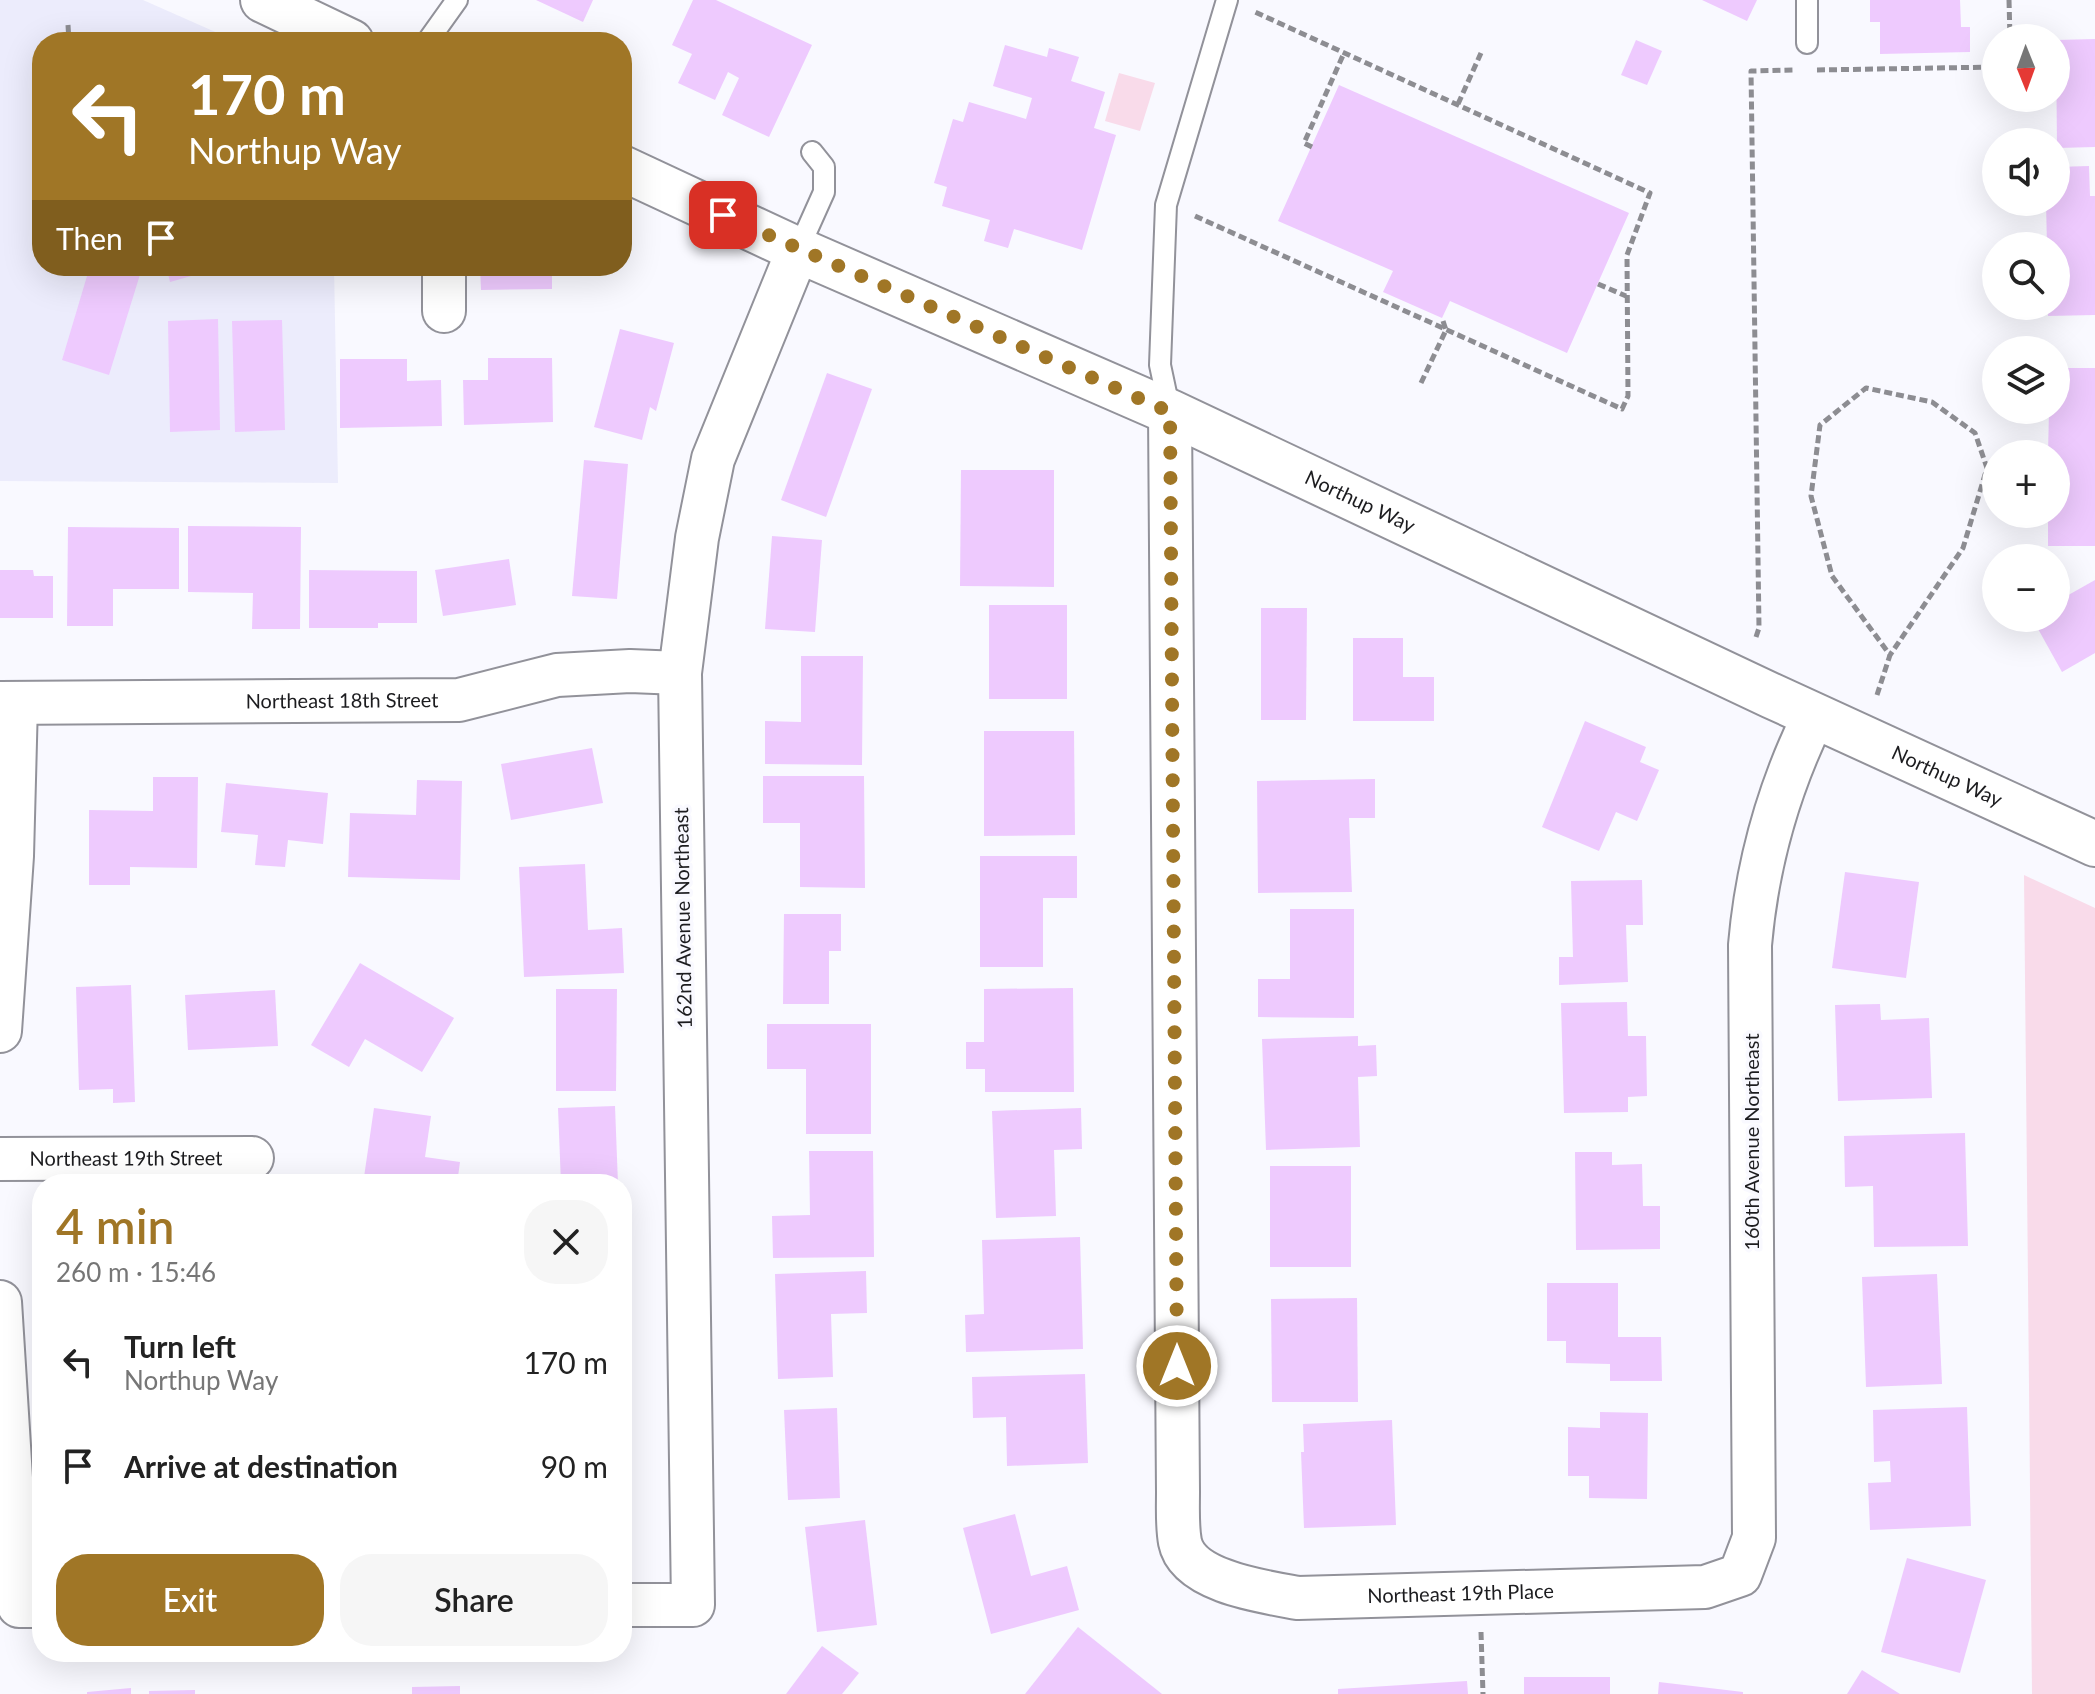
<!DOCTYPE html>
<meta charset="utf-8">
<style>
:root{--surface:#fff;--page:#f6f6f6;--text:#222;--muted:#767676;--accent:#a07626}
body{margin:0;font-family:Lato,sans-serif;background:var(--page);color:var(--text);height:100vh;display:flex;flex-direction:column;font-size:30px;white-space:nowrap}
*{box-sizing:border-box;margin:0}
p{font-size:26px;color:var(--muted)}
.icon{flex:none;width:44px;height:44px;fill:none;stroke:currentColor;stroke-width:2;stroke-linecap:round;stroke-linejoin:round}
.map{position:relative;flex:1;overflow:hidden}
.sheet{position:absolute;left:32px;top:1174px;width:600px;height:488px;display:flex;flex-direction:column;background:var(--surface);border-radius:32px;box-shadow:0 8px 32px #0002}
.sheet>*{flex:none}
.hud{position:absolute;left:32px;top:32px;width:600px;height:244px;border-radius:32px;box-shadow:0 8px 32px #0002;background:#a07626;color:#fff;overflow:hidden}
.needle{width:52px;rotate:179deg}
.tools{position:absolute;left:1982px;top:24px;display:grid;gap:16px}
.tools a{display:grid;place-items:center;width:88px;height:88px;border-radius:50%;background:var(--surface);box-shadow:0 8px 32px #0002;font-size:40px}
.pin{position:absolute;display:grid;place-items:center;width:68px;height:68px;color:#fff;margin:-34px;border-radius:16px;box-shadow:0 4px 12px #0006}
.me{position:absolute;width:88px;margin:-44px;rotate:0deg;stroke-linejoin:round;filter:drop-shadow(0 0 6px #0008)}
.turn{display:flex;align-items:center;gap:28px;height:168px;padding:0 24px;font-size:36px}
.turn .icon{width:104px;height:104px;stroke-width:2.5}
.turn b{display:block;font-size:56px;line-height:68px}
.then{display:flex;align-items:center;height:76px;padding:0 24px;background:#0003;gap:16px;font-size:30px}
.round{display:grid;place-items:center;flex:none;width:84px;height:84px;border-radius:32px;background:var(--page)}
.headline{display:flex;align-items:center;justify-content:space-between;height:136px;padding:0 24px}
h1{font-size:48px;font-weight:600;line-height:60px;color:var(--accent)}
.button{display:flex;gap:16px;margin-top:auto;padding:16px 24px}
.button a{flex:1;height:92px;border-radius:32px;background:var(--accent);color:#fff;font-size:32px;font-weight:600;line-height:92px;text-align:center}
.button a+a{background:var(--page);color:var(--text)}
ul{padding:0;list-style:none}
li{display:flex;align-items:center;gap:24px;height:104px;padding:0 24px}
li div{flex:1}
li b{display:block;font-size:30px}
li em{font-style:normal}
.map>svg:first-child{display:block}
</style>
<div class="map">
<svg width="2095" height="1694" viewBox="0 0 2095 1694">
<rect width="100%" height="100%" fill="#f9f9ff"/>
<!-- built -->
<path fill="#ececfc" d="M0,0H143L238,42H42V266H334L338,483L0,481Z"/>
<!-- green -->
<g fill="#f9dbea">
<path d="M1119,73L1155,83L1140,131L1105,121Z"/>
<path d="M2024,875L2095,908V1694H2032Z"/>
</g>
<!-- building -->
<g fill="#eecafe">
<path d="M536,0H593L583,22Z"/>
<path d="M693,0H716L812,45L769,137L722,115L739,78L728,72L715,100L678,83L692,54L672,45Z"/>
<path d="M1702,0H1757L1747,21Z"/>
<path d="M1870,0H1960L1961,27H1970V52L1880,54V22H1870Z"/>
<path d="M122,36V42H72V38Z"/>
<path d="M2095,39V147L2057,148L2056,40Z"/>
<path d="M1636,40L1662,51L1647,85L1621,75Z"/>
<path d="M1005,45L1047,57L1049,48L1079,57L1071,81L1105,92L1094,128L1116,135L1082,250L1014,229L1008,248L984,241L990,220L942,206L947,187L934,183L953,119L963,122L969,102L1026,119L1032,98L993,86Z"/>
<path d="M1339,85L1629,213L1567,353L1450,301L1442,318L1383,292L1393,271L1278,221Z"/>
<path d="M2089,166L2090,196H2095V315L2048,316V306H2056V246H2047L2046,202H2056V167Z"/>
<path d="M90,266L142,268L109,375L62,360Z"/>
<path d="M166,266H222L223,267L170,282Z"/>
<path d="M480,266H552V289L481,290Z"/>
<path d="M218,319L220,430L170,432L168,321Z"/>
<path d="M282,320L285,430L235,432L232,321Z"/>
<path d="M620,329L674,343L656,411L650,407L642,440L594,427Z"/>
<path d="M488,358H552L553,422L464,425L463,380H488Z"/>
<path d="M340,359H407V381L441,380L442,426L340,428Z"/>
<path d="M2056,368H2095V546H2048V514H2056V454H2048L2049,410H2056Z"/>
<path d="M827,373L872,389L826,517L781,500Z"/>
<path d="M584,460L628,464L617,599L572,596Z"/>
<path d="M961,470H1054V587L960,586Z"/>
<path d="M188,526L301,527L300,629H252L253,593L188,592Z"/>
<path d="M68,527L179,528V589H113V626H67Z"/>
<path d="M772,536L822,540L815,632L765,629Z"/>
<path d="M509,559L516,605L443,616L435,570Z"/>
<path d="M0,570H33L34,576H53V618H0Z"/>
<path d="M309,570L417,571V623H378V628H309Z"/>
<path d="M2095,580V653L2062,672L2032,618H2056V602Z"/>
<rect x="989" y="605" width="78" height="94"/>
<path d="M1261,608H1307L1306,720H1261Z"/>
<path d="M1353,638H1403V677H1434V721H1353Z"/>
<path d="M801,656H863L862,765L765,764V721L801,722Z"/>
<path d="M1585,721L1646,747L1640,762L1659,770L1637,821L1616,812L1599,851L1542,827Z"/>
<path d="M984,731H1074L1075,835L984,836Z"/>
<path d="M592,748L603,803L511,820L501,764Z"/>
<path d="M763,776H864L865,888L800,887V823H763Z"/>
<path d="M153,777H198L197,868L130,867V885H89V810L153,811Z"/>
<path d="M1375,779V818H1349L1352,892L1258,893L1257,781Z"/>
<path d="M417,780L462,781L460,880L348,877L350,813L416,815Z"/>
<path d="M226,783L328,793L323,844L288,840L285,867L255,865L258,835L221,832Z"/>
<path d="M980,856H1077V898H1043V967H980Z"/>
<path d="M585,864L588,930L622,928L624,973L524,977L519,867Z"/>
<path d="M1845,872L1919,882L1906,978L1832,968Z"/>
<path d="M1642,880L1643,925H1626L1628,982L1559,985V957H1573L1571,881Z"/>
<path d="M1290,909H1354V1018L1258,1017V979H1290Z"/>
<path d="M784,914H841V951H829V1004H783Z"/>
<path d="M360,963L454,1018L422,1072L365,1039L349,1067L311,1045Z"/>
<path d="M131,985L135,1102L113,1103V1089L79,1090L76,987Z"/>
<path d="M1073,988L1074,1092H985V1069H966V1042H984V989Z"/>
<path d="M556,989H617L616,1091H556Z"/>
<path d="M275,990L278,1046L188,1050L185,995Z"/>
<path d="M1627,1002L1628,1036H1646L1647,1096L1628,1097V1112L1564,1113L1561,1003Z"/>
<path d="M1880,1004L1881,1020L1929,1018L1932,1098L1838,1101L1835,1005Z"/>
<path d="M767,1024H871V1134H806V1069H767Z"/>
<path d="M1358,1036V1046L1376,1045L1377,1076L1358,1077L1360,1147L1266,1150L1262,1039Z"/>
<path d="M615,1106L618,1184H561L558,1108Z"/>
<path d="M374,1108L431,1116L425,1157L460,1162L457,1184H363Z"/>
<path d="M1081,1108L1082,1149L1054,1150L1056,1216L996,1218L992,1111Z"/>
<path d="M1965,1133L1968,1246L1874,1247L1873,1186L1845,1187L1844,1136Z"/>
<path d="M809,1151H873L874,1257L773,1258L772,1216L810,1215Z"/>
<path d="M1575,1152H1612V1165L1642,1164L1643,1206H1660V1249L1576,1250Z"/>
<rect x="1270" y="1166" width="81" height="101"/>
<path d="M1080,1237L1083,1349L966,1352L965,1315L984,1314L982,1240Z"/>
<path d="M866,1271L867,1313L831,1314L833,1377L778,1379L775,1274Z"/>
<path d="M1937,1274L1942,1384L1866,1387L1862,1277Z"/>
<path d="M622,1283H626L627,1333H622Z"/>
<path d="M1547,1283H1618V1337H1661L1662,1381H1610V1364L1566,1363V1341H1547Z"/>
<path d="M1357,1298L1358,1402H1272L1271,1299Z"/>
<path d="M622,1348H625L627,1477H622Z"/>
<path d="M1085,1374L1088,1463L1007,1466L1006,1417L973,1418L972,1377Z"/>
<path d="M1967,1407L1971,1526L1870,1530L1868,1483L1891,1482L1890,1461L1874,1462L1873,1410Z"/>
<path d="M837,1408L840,1498L788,1500L784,1410Z"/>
<path d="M1600,1412L1648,1413L1647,1499L1589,1498V1476H1568V1427L1600,1428Z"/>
<path d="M1392,1420L1396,1525L1304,1528L1301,1452H1304L1303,1424Z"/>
<path d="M1015,1514L1031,1576L1067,1566L1079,1610L991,1634L963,1528Z"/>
<path d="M865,1520L877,1625L817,1632L805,1527Z"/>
<path d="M1907,1558L1986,1580L1960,1673L1881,1652Z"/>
<path d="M1078,1627L1162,1694H1025Z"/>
<path d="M822,1646L859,1673L842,1694H786Z"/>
<path d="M1862,1670L1900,1694H1847Z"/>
<rect x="1524" y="1677" width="86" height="17"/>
<path d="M1467,1681L1468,1694H1338V1689Z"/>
<path d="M1659,1682L1743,1692V1694H1658Z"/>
<path d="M460,1686V1694H412V1687Z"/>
<path d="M131,1688V1694H87V1692Z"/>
<path d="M195,1690V1694H149V1691Z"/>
</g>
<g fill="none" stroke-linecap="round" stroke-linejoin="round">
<defs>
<g id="service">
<path d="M1807,0V43"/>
<path d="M427,42L457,0"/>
<path d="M798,250L824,192V167L812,152"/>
<path d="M1170,412L1160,365L1166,205L1227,0"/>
</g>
<g id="minor">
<path d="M444,266V311"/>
<path id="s1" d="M1170,412L1178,1492C1178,1508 1177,1526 1180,1542C1188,1582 1265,1592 1298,1598L1705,1587L1740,1575L1754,1538L1750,945C1757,865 1779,787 1814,716"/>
<path id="s2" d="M0,703L459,700L557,675L630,671L680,673"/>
<path d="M0,1031L12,856L16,703"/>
<path id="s3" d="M0,1159L252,1158"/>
<path d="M0,1302L19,1606H42"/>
<path d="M622,1605H693L680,673L697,538L713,459L798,250"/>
</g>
<g id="tertiary">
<path d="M263,0L351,42"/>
<path id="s4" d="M622,168L798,250L1170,412L1772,696L2095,844"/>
</g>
</defs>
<!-- service casing -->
<use href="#service" stroke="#92929a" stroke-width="24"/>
<!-- minor casing -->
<use href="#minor" stroke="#92929a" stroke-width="46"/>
<!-- tertiary casing -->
<use href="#tertiary" stroke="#92929a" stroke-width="48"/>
<!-- path -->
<g stroke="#8d8d92" stroke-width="5" stroke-dasharray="8 4" stroke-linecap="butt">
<path d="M2009,0L2010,38"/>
<path d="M68,25L69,42"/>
<path d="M1817,70L1996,67"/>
<path d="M1458,104L1481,53"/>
<path d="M1312,147L1304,143L1344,53"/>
<path d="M1195,216L1622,409L1628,396L1627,255L1650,193L1253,11"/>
<path d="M1598,284L1626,296"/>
<path d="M1421,383L1446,330L1442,318"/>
<path d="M1756,637L1759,628L1751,71L1795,70"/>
<path d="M1877,695L1890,655L1832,576L1811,496L1820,425L1866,388L1932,402L1975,433L1987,468L1963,548L1890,655"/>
<path d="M1481,1632L1483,1694"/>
</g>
<!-- service -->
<use href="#service" stroke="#fff" stroke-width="20"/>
<!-- minor -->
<use href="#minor" stroke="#fff" stroke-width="42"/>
<!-- tertiary -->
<use href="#tertiary" stroke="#fff" stroke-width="44"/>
</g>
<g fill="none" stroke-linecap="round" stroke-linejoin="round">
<!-- route -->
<path stroke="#a07626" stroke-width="14" stroke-dasharray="0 25.2" d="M723,215L1170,412L1177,1366"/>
</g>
<g text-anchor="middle" stroke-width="7" stroke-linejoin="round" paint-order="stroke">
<!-- street labels -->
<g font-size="20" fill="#1c1c1f" stroke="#f9f9ff">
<text dy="7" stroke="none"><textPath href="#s4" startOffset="810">Northup Way</textPath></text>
<text dy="7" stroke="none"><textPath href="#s2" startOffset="342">Northeast 18th Street</textPath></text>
<text dy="7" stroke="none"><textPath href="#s4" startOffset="1458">Northup Way</textPath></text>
<text transform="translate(683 918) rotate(-91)" y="7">162nd Avenue Northeast</text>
<text transform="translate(1752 1142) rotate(-90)" y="7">160th Avenue Northeast</text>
<text dy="7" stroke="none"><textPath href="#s3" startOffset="126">Northeast 19th Street</textPath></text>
<text dy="7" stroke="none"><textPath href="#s1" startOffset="1430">Northeast 19th Place</textPath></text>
</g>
</g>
</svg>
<div class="tools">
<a><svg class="needle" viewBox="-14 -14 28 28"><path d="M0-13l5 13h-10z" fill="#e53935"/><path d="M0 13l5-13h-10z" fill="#767676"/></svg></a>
<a><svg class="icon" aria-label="sound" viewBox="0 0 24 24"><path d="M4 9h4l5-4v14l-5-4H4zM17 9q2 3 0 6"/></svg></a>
<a><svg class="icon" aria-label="search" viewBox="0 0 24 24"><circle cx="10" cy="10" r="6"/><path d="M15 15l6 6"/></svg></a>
<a><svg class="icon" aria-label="layers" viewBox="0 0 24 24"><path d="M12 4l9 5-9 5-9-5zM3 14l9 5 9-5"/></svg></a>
<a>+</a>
<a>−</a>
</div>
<div class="pin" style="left:723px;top:215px;background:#d93025"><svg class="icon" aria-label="arrive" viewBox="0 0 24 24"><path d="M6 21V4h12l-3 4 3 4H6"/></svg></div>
<svg class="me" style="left:1177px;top:1366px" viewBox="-20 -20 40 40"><circle r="17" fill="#a07626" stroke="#fff" stroke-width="3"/><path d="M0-11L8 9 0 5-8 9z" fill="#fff"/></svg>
<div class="hud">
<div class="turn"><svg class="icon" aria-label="left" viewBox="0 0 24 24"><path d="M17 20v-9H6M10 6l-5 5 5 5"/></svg><div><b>170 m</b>Northup Way</div></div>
<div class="then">Then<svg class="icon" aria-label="arrive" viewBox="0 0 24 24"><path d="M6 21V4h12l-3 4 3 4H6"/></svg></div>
</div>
<section class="sheet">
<div class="headline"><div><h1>4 min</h1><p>260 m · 15:46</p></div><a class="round"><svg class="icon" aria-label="close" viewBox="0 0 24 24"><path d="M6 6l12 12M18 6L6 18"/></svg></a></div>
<ul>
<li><svg class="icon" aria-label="left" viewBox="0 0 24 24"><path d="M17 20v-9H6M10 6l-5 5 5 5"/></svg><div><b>Turn left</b><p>Northup Way</p></div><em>170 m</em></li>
<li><svg class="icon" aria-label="arrive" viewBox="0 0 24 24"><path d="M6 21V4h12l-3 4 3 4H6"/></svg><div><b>Arrive at destination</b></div><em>90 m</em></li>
</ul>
<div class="button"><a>Exit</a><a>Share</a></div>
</section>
</div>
